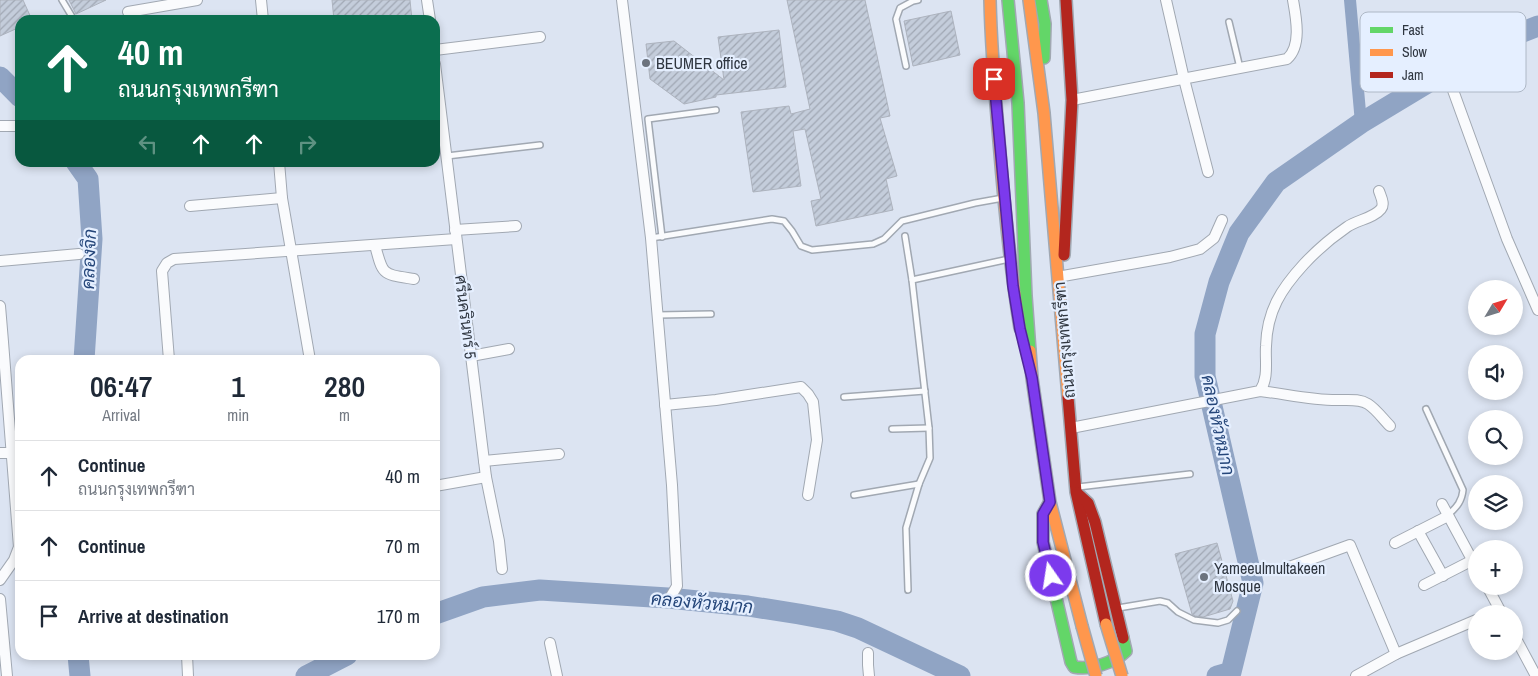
<!DOCTYPE html>
<meta charset="utf-8">
<style>
:root{--surface:#fff;--page:#f2f2f3;--text:#1f2937;--muted:#747a83;--line:#e0e1e3}
body{margin:0;font-family:"Archivo Narrow",Sarabun,sans-serif;background:var(--page);color:var(--text);height:100vh;display:flex;flex-direction:column;font-size:19px;white-space:nowrap}
*{box-sizing:border-box;margin:0}
p{font-size:16px;color:var(--muted)}
.icon{flex:none;width:28px;height:28px;fill:none;stroke:currentColor;stroke-width:2;stroke-linecap:round;stroke-linejoin:round}
.map{position:relative;flex:1;overflow:hidden}
.panel{position:absolute;left:15px;top:355px;width:425px;height:305px;display:flex;flex-direction:column;background:var(--surface);border-radius:15px;box-shadow:0 2px 8px #0003}
.panel>*{flex:none}
.guide{position:absolute;left:15px;top:15px;width:425px;height:152px;border-radius:15px;box-shadow:0 2px 8px #0003;background:#0b6e4f;color:#fff;overflow:hidden}
.needle{width:32px;rotate:52deg}
.buttons{position:absolute;left:1468px;top:280px;display:grid;gap:10px}
.buttons a{display:grid;place-items:center;width:55px;height:55px;border-radius:50%;background:var(--surface);box-shadow:0 2px 8px #0003;font-size:25px}
.pin{position:absolute;display:grid;place-items:center;width:42px;height:42px;color:#fff;margin:-21px;border-radius:10px;box-shadow:0 2px 8px #0006}
.me{position:absolute;width:55px;margin:-28px;rotate:347deg;stroke-linejoin:round;filter:drop-shadow(0 0 4px #0008)}
.turn{display:flex;align-items:center;gap:18px;height:105px;padding:0 20px;font-size:22px}
.turn .icon{width:65px;height:65px;stroke-width:2.5}
.turn b{display:block;font-size:35px;line-height:42px}
.lanes{display:flex;align-items:center;height:48px;padding:0 20px;background:#0003;justify-content:center;gap:25px;direction:ltr}
.lanes .off{opacity:.35}
.eta{display:flex;justify-content:space-evenly;align-items:center;height:85px;text-align:center}
.eta b{font-size:30px;font-weight:600;line-height:35px}
ul{padding:0;list-style:none}
li{display:flex;align-items:center;gap:15px;height:70px;padding:0 20px;border-top:1px solid var(--line)}
li div{flex:1}
li b{display:block;font-size:19px}
li em{font-style:normal}
.map>svg:first-child{display:block}
</style>
<div class="map">
<svg width="1538" height="676" viewBox="0 0 1538 676">
<defs>
<pattern id="building-hatch" width="6" height="6" patternUnits="userSpaceOnUse" patternTransform="scale(1.25)"><rect width="6" height="6" fill="#c4cddb"/><path d="M-1 1l2-2M0 6l6-6M5 7l2-2" fill="none" stroke="#a0a7b3"/></pattern>
</defs>
<rect width="100%" height="100%" fill="#dce4f2"/>
<g fill="none" stroke-linecap="round" stroke-linejoin="round">
<!-- canal -->
<g stroke="#90a4c4" stroke-width="12">
<path d="M1350,0L1361,123"/>
<path d="M1231,672L1233,676"/>
</g>
<!-- river -->
<g stroke="#90a4c4" stroke-width="21">
<path d="M0,77L20,97"/>
<path d="M76,162L88,179L92,239L84,360"/>
<path d="M435,614L483,597L540,590L668,598L748,606L799,614L837,621L858,628L960,676"/>
<path d="M78,655L80,676"/>
<path d="M306,676L347,655"/>
<path d="M1217,676L1231,672L1253,583L1205,376V334L1219,282L1239,233L1276,182L1361,123L1492,44L1538,26"/>
</g>
</g>
<!-- building -->
<g fill="url(#building-hatch)" stroke="#adb3be">
<path d="M0,0H23L32,20H20V27L0,36Z"/>
<path d="M69,0H106L76,14Z"/>
<path d="M332,0H410L412,20H334Z"/>
<path d="M787,0H865L890,116L880,118L897,176L886,179L893,210L816,226L811,201L821,199L805,129L793,131L801,186L753,192L741,112L789,106L791,114L810,109Z"/>
<path d="M951,11L960,55L913,66L904,21Z"/>
<path d="M779,30L786,87L716,95V97L684,104L650,79L646,44L674,41L724,80L718,37Z"/>
<path d="M1217,543L1233,601L1230,609L1203,617L1195,616L1192,614L1175,554Z"/>
</g>
<g fill="none" stroke-linecap="round" stroke-linejoin="round">
<defs>
<g id="lane">
<path d="M62,0L74,20"/>
<path d="M1229,22L1240,68"/>
<path d="M906,66L896,19L900,8L913,1L918,0"/>
<path d="M447,156L540,145"/>
<path d="M905,236L912,280L929,428L930,458L919,484L906,528L908,590"/>
<path d="M662,237L648,119L716,110"/>
<path d="M651,238L772,219L784,221L792,231L801,246L812,250L873,244L884,239L902,221L975,203L1003,198"/>
<path d="M912,280L1009,259"/>
<path d="M658,315L711,314"/>
<path d="M844,397L925,391"/>
<path d="M1426,409L1463,490C1462,501 1457,507 1448,515"/>
<path d="M892,429L929,428"/>
<path d="M1078,487L1190,474"/>
<path d="M854,495L919,484"/>
<path d="M1118,608L1160,601L1168,603L1178,612L1194,620L1218,623L1228,620L1237,611"/>
</g>
<g id="street">
<path d="M261,0L263,20"/>
<path d="M427,0L430,20"/>
<path d="M622,0L651,238L672,485L677,586L671,596"/>
<path d="M1166,0L1184,79L1208,172"/>
<path d="M128,12L197,0"/>
<path d="M435,50L540,37"/>
<path d="M435,64L486,477L499,541L502,569"/>
<path d="M1450,82L1507,239L1538,310"/>
<path d="M1072,100L1287,59C1302,46 1296,17 1293,0"/>
<path d="M0,126H20"/>
<path d="M279,162L282,198L310,360"/>
<path d="M190,206L282,198"/>
<path d="M455,230L516,226"/>
<path d="M375,245C383,276 382,274 414,279"/>
<path d="M0,261L79,254"/>
<path d="M1063,276L1170,257L1200,249L1214,238L1222,220"/>
<path d="M0,306C7,386 12,466 19,547L14,560L0,580"/>
<path d="M471,356L509,349"/>
<path d="M169,360L162,271L167,263L174,259L456,239"/>
<path d="M1260,391C1287,394 1313,401 1341,400C1350,400 1360,399 1368,404C1376,409 1383,419 1390,426"/>
<path d="M665,405L716,400L801,387L808,394L813,402L817,440L808,495"/>
<path d="M1071,428L1260,391C1269,377 1265,362 1266,346C1267,311 1281,289 1304,264C1317,250 1331,238 1347,227C1357,220 1374,218 1381,209C1385,204 1381,197 1379,191"/>
<path d="M0,453H20"/>
<path d="M484,461L559,454"/>
<path d="M435,486L486,477"/>
<path d="M1442,504L1476,567"/>
<path d="M1418,531L1443,576"/>
<path d="M1395,543L1448,516"/>
<path d="M1281,570L1350,545L1396,654"/>
<path d="M1424,585L1473,560"/>
<path d="M1487,586L1502,614"/>
<path d="M0,599L7,676"/>
<path d="M1514,635L1536,676"/>
<path d="M550,643L557,676"/>
<path d="M868,653V665L869,676"/>
<path d="M187,655L188,676"/>
<path d="M1356,676L1396,654L1476,620"/>
</g>
<g id="fast">
<path d="M1008,0L1018,103L1026,296L1030,351"/>
<path d="M1041,0L1045,24L1044,58"/>
<path d="M1049,503L1043,514V542L1071,662L1074,667C1091,670 1114,663 1126,651L1123,638"/>
</g>
<g id="slow">
<path d="M990,0C991,47 995,94 999,141C1004,204 1010,266 1020,328"/>
<path d="M1029,0L1044,113L1068,397"/>
<path d="M1030,351L1032,378L1050,502L1082,626"/>
</g>
<g id="jam">
<path d="M1064,255L1072,100L1066,0"/>
<path d="M1068,397L1076,492L1106,624"/>
<path d="M1077,493L1088,503L1095,522L1123,638"/>
</g>
</defs>
<!-- lane casing -->
<use href="#lane" stroke="#a1a8b2" stroke-width="8"/>
<!-- street casing -->
<use href="#street" stroke="#a1a8b2" stroke-width="12"/>
<!-- fast casing -->
<use href="#fast" stroke="#a1a8b2" stroke-width="14"/>
<!-- slow casing -->
<use href="#slow" stroke="#a1a8b2" stroke-width="14"/>
<!-- jam casing -->
<use href="#jam" stroke="#a1a8b2" stroke-width="14"/>
<!-- lane -->
<use href="#lane" stroke="#fafbfd" stroke-width="5"/>
<!-- street -->
<use href="#street" stroke="#fafbfd" stroke-width="10"/>
<!-- fast -->
<use href="#fast" stroke="#63d668" stroke-width="11"/>
<!-- slow -->
<use href="#slow" stroke="#ff974d" stroke-width="11"/>
<!-- jam -->
<use href="#jam" stroke="#b3261e" stroke-width="11"/>
<defs>
<g id="slow-bridge">
<path d="M1106,624L1122,676"/>
<path d="M1082,626L1096,676"/>
</g>
</defs>
<!-- slow-bridge casing -->
<use href="#slow-bridge" stroke="#a1a8b2" stroke-width="14" stroke-linecap="butt"/>
<!-- slow-bridge -->
<use href="#slow-bridge" stroke="#ff974d" stroke-width="11"/>
</g>
<g fill="none" stroke-linecap="round" stroke-linejoin="round">
<defs>
<path id="route" d="M994,79L1013,286L1020,329L1032,378L1050,502L1043,514V542L1051,576"/>
</defs>
<!-- route casing -->
<use href="#route" stroke="#51269a" stroke-width="12"/>
<!-- route -->
<use href="#route" stroke="#7c3aed" stroke-width="9"/>
</g>
<!-- markers -->
<g fill="#6c737e" stroke="#e5efff" stroke-width="2">
<circle cx="646" cy="63" r="5"/>
<circle cx="1204" cy="577" r="5"/>
</g>
<g text-anchor="middle" stroke-width="4.5" stroke-linejoin="round" paint-order="stroke">
<!-- poi labels -->
<g font-size="16" fill="#2f3640" stroke="#e5efff" text-anchor="start">
<text x="656" y="69">BEUMER office</text>
<text x="1214" y="574">Yameeulmultakeen<tspan x="1214" dy="18">Mosque</tspan></text>
</g>
<!-- street labels -->
<g font-size="16" fill="#2f3640" stroke="#e5efff">
<text transform="translate(466 317) rotate(83)" y="6">ศรีนครินทร์ 5</text>
<text transform="translate(1064 340) rotate(-95)" y="6">ถนนกรุงเทพกรีฑา</text>
</g>
<!-- water labels -->
<g font-size="18" font-style="italic" fill="#25467a" stroke="#e5efff">
<text transform="translate(89 259) rotate(-88)" y="6">คลองจิก</text>
<text transform="translate(1218 425) rotate(78)" y="6">คลองหัวหมาก</text>
<text transform="translate(702 603) rotate(5)" y="6">คลองหัวหมาก</text>
</g>
</g>
<!-- legend -->
<rect x="1360" y="12" width="166" height="80" rx="8" fill="#e5efff" stroke="#aeb8c6" stroke-width="1"/>
<rect x="1370" y="27" width="23" height="6" fill="#63d668"/>
<rect x="1370" y="49" width="23" height="7" fill="#ff974d"/>
<rect x="1370" y="72" width="23" height="6" fill="#b3261e"/>
<g font-size="14" fill="#2f3640">
<text x="1402" y="35">Fast</text>
<text x="1402" y="57">Slow</text>
<text x="1402" y="80">Jam</text>
</g>
</svg>
<div class="buttons">
<a><svg class="needle" viewBox="-14 -14 28 28"><path d="M0-13l5 13h-10z" fill="#e53935"/><path d="M0 13l5-13h-10z" fill="#747a83"/></svg></a>
<a><svg class="icon" aria-label="sound" viewBox="0 0 24 24"><path d="M4 9h4l5-4v14l-5-4H4zM17 9q2 3 0 6"/></svg></a>
<a><svg class="icon" aria-label="search" viewBox="0 0 24 24"><circle cx="10" cy="10" r="6"/><path d="M15 15l6 6"/></svg></a>
<a><svg class="icon" aria-label="layers" viewBox="0 0 24 24"><path d="M12 4l9 5-9 5-9-5zM3 14l9 5 9-5"/></svg></a>
<a>+</a>
<a>−</a>
</div>
<div class="pin" style="left:994px;top:79px;background:#d93025"><svg class="icon" aria-label="arrive" viewBox="0 0 24 24"><path d="M6 21V4h12l-3 4 3 4H6"/></svg></div>
<svg class="me" style="left:1051px;top:576px" viewBox="-20 -20 40 40"><circle r="17" fill="#7c3aed" stroke="#fff" stroke-width="3"/><path d="M0-11L8 9 0 5-8 9z" fill="#fff"/></svg>
<div class="guide">
<div class="turn"><svg class="icon" aria-label="ahead" viewBox="0 0 24 24"><path d="M12 20V5M6 11l6-6 6 6"/></svg><div><b>40 m</b>ถนนกรุงเทพกรีฑา</div></div>
<div class="lanes"><svg class="icon off" aria-label="left" viewBox="0 0 24 24"><path d="M17 20v-9H6M10 6l-5 5 5 5"/></svg><svg class="icon" aria-label="ahead" viewBox="0 0 24 24"><path d="M12 20V5M6 11l6-6 6 6"/></svg><svg class="icon" aria-label="ahead" viewBox="0 0 24 24"><path d="M12 20V5M6 11l6-6 6 6"/></svg><svg class="icon off" aria-label="right" viewBox="0 0 24 24"><path d="M7 20v-9h11M14 6l5 5-5 5"/></svg></div>
</div>
<section class="panel">
<div class="eta">
<div><b>06:47</b><p>Arrival</p></div>
<div><b>1</b><p>min</p></div>
<div><b>280</b><p>m</p></div>
</div>
<ul>
<li><svg class="icon" aria-label="ahead" viewBox="0 0 24 24"><path d="M12 20V5M6 11l6-6 6 6"/></svg><div><b>Continue</b><p>ถนนกรุงเทพกรีฑา</p></div><em>40 m</em></li>
<li><svg class="icon" aria-label="ahead" viewBox="0 0 24 24"><path d="M12 20V5M6 11l6-6 6 6"/></svg><div><b>Continue</b></div><em>70 m</em></li>
<li><svg class="icon" aria-label="arrive" viewBox="0 0 24 24"><path d="M6 21V4h12l-3 4 3 4H6"/></svg><div><b>Arrive at destination</b></div><em>170 m</em></li>
</ul>
</section>
</div>
